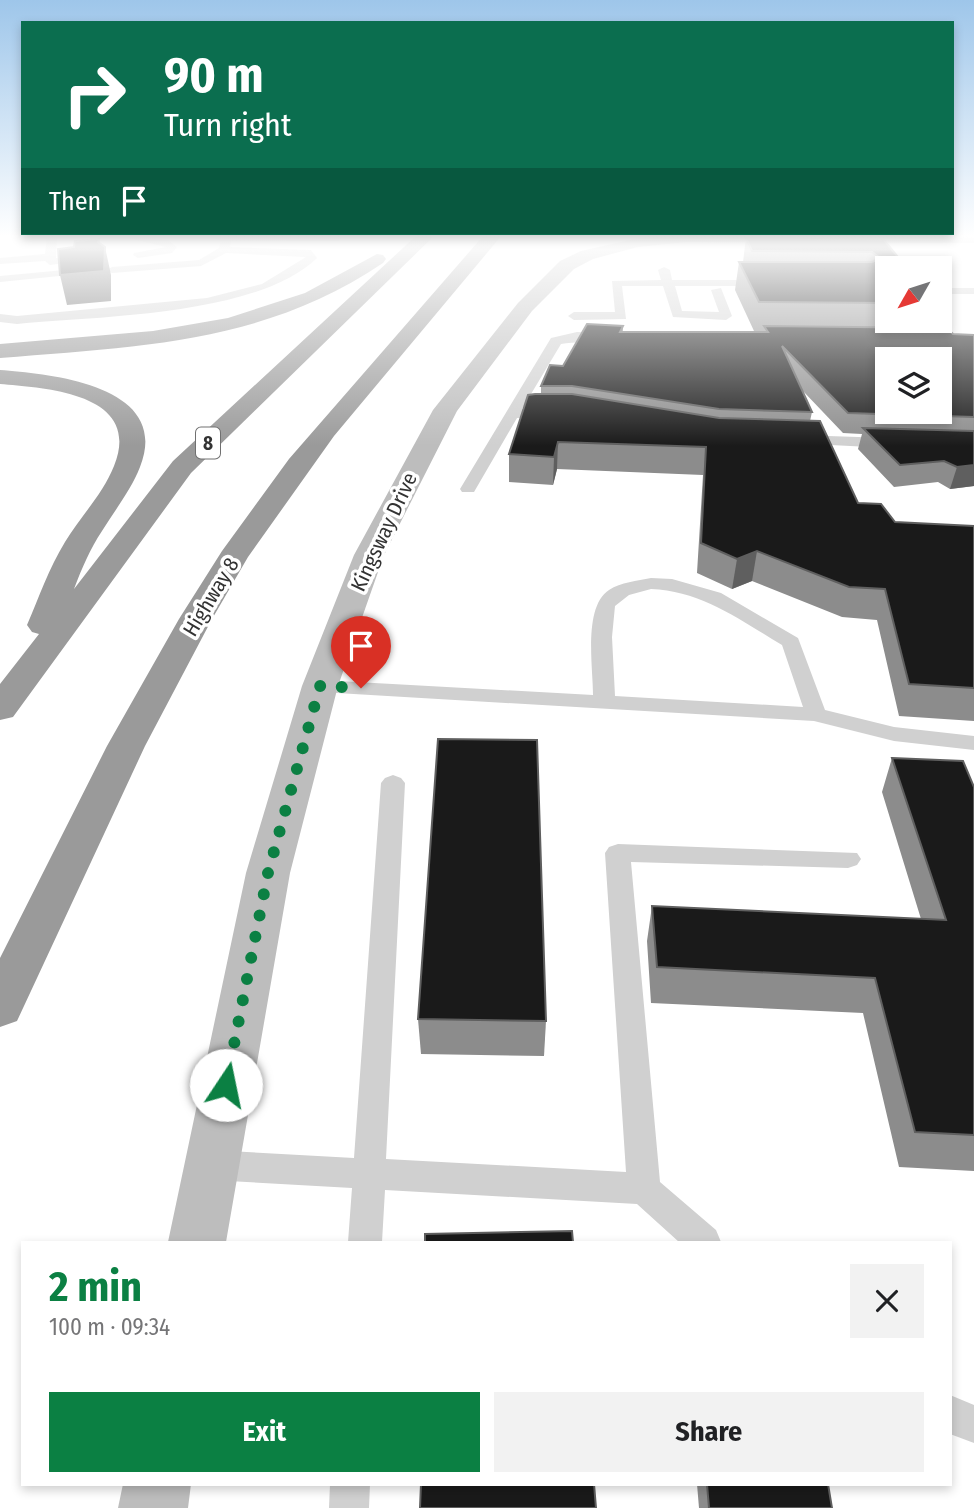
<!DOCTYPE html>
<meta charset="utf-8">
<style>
:root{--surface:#fff;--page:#f2f2f2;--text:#202124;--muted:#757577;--accent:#0b8043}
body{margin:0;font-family:"Fira Sans Condensed",sans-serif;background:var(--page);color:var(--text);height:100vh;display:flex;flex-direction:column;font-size:26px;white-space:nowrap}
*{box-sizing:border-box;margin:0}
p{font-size:23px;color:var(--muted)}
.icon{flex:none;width:38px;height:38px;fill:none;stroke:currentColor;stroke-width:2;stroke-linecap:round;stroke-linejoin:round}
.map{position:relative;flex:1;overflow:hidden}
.side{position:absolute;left:21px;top:1241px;width:931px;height:245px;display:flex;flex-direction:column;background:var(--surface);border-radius:0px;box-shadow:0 4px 10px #0003}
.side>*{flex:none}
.top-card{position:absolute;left:21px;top:21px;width:933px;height:214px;border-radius:0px;box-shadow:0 4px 10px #0003;background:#0b6e4f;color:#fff;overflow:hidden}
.needle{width:46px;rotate:231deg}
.tools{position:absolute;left:875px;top:256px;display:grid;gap:14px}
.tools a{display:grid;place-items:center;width:77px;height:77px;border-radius:0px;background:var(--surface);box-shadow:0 4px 10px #0003;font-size:35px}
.pin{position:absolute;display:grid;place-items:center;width:60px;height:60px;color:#fff;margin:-72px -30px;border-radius:50% 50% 50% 0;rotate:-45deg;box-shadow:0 0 7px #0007}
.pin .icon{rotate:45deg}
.me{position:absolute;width:77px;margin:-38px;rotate:11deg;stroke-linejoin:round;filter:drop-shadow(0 0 5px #0008)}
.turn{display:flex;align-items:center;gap:24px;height:147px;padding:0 28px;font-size:32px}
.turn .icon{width:91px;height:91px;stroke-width:2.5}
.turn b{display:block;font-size:49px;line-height:60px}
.then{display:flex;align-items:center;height:66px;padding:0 28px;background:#0003;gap:14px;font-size:26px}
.round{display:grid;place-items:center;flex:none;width:74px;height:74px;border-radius:0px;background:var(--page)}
.summary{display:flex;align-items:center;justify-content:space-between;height:119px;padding:0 28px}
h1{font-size:42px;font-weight:700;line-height:52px;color:var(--accent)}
.primary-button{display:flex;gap:14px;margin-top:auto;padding:14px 28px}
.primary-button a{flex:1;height:80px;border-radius:0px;background:var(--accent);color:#fff;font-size:28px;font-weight:700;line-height:80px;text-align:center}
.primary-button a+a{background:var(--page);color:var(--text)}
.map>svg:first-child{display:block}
</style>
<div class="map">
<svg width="974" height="1508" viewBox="0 0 974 1508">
<rect width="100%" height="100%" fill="#fff"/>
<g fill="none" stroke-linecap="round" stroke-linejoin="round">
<!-- lane -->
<g fill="#d0d0d0" fill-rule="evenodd">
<path d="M47,235H57L56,258L64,259V263L50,265L45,261L0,264V258L45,254Z"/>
<path d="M117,235L168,240L177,247L172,253L138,258L133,255L134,253L166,247Z"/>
<path d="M222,235L231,237L230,247L311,250L317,258C257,316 100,316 17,324L0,322V314L17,316L207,298L262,284L306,257L226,253L201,266L112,273L106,270L112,267L199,260L219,248Z"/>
<path d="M664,267L670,270L672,280H765L771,283L765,286H675L682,311L719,312L711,290L721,288L732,316L726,320L673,317L663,286H622L626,319L574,320L568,316L574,312H615L612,281L661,280L658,270Z"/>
<path d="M75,269L81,272L79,274L0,282V276Z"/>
<rect x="940" y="288" width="34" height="6"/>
<path d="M577,332L610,333L616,337C604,346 577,340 561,344L522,409H551L558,413L551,417L517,418L474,492H462L460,489L551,338Z"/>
<path d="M797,435L889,438L897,443L889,448L792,443L789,440Z"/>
<path d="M651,578L672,579L721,593L798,638L825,710L894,727L974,736V750L894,741L814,721L320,692L309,686L320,680L593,695C593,667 583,607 609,590C621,582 637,581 651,578ZM651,589C702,591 740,620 782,645L803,707L615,696L612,637L615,606L629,595Z"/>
<path d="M393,775L401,778L405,783L386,1159L626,1172L605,853L609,847L618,844L857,853L861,859L857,865L848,868L631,862L660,1182L716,1230L721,1242H679L637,1204L385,1190L382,1242H348L352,1188L210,1180L198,1176L194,1165L198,1154L210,1150L354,1158L381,783L385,778Z"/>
<path d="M950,1395L974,1405V1443L950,1434Z"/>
<path d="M330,1484H370L369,1508H329Z"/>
</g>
<!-- street -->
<path fill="#d0d0d0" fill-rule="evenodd" d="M210,235H345L346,236L337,241L218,240Z"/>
<!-- secondary -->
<g fill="#bdbdbd" fill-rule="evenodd">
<path d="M652,235H974V243L686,242L638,247L593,259L574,269L532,311L457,411L384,555L338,686L290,873L226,1242H168L246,873L302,686L354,555L433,410L518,303L560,261L581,251Z"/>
<path d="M123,1484H191L188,1508H118Z"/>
</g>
<!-- highway -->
<g fill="#9a9a9a" fill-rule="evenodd">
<path d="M417,235H435L191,473L13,717L0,720V684L39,634L32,632L27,625C39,597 49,568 65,542C80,517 103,494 114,466C143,394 48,388 0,384V370C53,374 172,386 140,467C131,490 115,510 102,531C90,549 82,568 74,589L173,461Z"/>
<path d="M484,235H502L334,436L248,557L212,619L145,746L17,1021L0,1027V958L107,746L179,619L222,551L289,459Z"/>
<path d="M377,254L383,255L386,259L383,263C263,344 140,346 0,358V344L153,331L228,318L305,293Z"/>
</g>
</g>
<!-- wall -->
<g fill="#8c8c8c">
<path d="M746,238L884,240L887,268V320H935L933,327L953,334L974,335V486L950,489L938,482L894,487L858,449L862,434L843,433L802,390L812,412L810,421L858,503L895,522L974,526V721L899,716L877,620L842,617L752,581L732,589L697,573L703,475L557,469L553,485L509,482V454L541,394V386L563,366L623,326V332H763V331H754L735,290L739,262H743Z"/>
<path d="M892,758L974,787V1171L899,1167L863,1013L651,1003L647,941L652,906L921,919L882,792Z"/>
<path d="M418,1019L546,1021L544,1056L421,1054Z"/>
<path d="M697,1484H828L832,1508H699Z"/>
</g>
<!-- shaded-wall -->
<g fill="#5f5f5f">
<path d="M99,239L105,264V247L111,275V301L67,305L60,275L98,242Z"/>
<path d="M558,442L557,469L553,485L554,457Z"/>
<path d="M974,465V486L950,489L957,467Z"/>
<path d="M757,551L752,581L732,589L737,559Z"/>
</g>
<!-- building -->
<g fill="#1a1a1a" stroke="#5f5f5f" stroke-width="2" fill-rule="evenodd">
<path d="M746,238L884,240L907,268H887V303L759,302L739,262H872L880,258L872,252L752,251Z"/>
<path d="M99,239L98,242L105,247L104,271L60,275L58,249L74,247L75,241Z"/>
<path d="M587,324L623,326L620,332H768L764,326L947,328L953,334L974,335V417L848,413L782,346L812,412L719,409L572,386H541L550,365L563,366ZM887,359H940V411H887Z"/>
<path d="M535,394H572L719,418L820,421L858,503L881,504L895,522L974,526V688L909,684L885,589L849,587L757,551L737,559L701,543L706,447L558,442L554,457L509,454L528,395Z"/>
<path d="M863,428L974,431V465L957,467L944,461L900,465Z"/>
<path d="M438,739L537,740L546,1021L418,1019Z"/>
<path d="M892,758L963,761L974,787V1135L915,1132L875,978L657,967L652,906L946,920Z"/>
<path d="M572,1231L573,1242H425V1234Z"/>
<path d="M421,1484H594L596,1508H420Z"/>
<path d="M707,1484H828L832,1508H709Z"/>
</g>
<!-- sky -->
<linearGradient id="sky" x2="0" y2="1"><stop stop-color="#9ec6ea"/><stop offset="0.53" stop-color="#fff"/><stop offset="1" stop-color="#fff" stop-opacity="0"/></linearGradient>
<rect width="974" height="446" fill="url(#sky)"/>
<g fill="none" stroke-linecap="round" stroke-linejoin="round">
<!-- route -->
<path stroke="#0b8043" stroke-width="12" stroke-dasharray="0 21.6" d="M226,1085L268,873L320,686L361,688"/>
</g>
<g text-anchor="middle" stroke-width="7" stroke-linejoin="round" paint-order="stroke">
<!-- shield labels -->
<rect fill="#fff" stroke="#707070" stroke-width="2" x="196" y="427.5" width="24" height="31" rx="5"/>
<g font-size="19" font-weight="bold" fill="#333">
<text x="208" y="450">8</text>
</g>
<!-- street labels -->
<g font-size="21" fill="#333" stroke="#fff">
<text transform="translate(384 532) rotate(-65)" y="7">Kingsway Drive</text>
<text transform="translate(211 597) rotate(-59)" y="7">Highway 8</text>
</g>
</g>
</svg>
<div class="tools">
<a><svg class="needle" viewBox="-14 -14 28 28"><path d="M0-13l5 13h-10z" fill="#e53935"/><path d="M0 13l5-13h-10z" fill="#757577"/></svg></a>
<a><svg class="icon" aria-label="layers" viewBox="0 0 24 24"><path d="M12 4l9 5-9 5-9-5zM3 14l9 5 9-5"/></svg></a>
</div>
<div class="pin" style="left:361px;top:688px;background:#d93025"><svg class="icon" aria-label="arrive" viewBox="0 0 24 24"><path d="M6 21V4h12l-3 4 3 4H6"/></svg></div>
<svg class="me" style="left:226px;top:1085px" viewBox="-20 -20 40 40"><circle r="19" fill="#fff"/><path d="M0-13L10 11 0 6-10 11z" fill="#0b8043"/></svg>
<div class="top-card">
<div class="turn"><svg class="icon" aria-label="right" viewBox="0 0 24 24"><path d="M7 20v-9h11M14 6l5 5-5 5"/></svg><div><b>90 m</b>Turn right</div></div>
<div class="then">Then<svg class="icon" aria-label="arrive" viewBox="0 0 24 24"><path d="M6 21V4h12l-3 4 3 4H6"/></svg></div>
</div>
<section class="side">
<div class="summary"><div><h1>2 min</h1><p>100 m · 09:34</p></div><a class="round"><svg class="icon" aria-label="close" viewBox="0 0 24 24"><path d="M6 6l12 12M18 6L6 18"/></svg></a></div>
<div class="primary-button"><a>Exit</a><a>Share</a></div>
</section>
</div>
